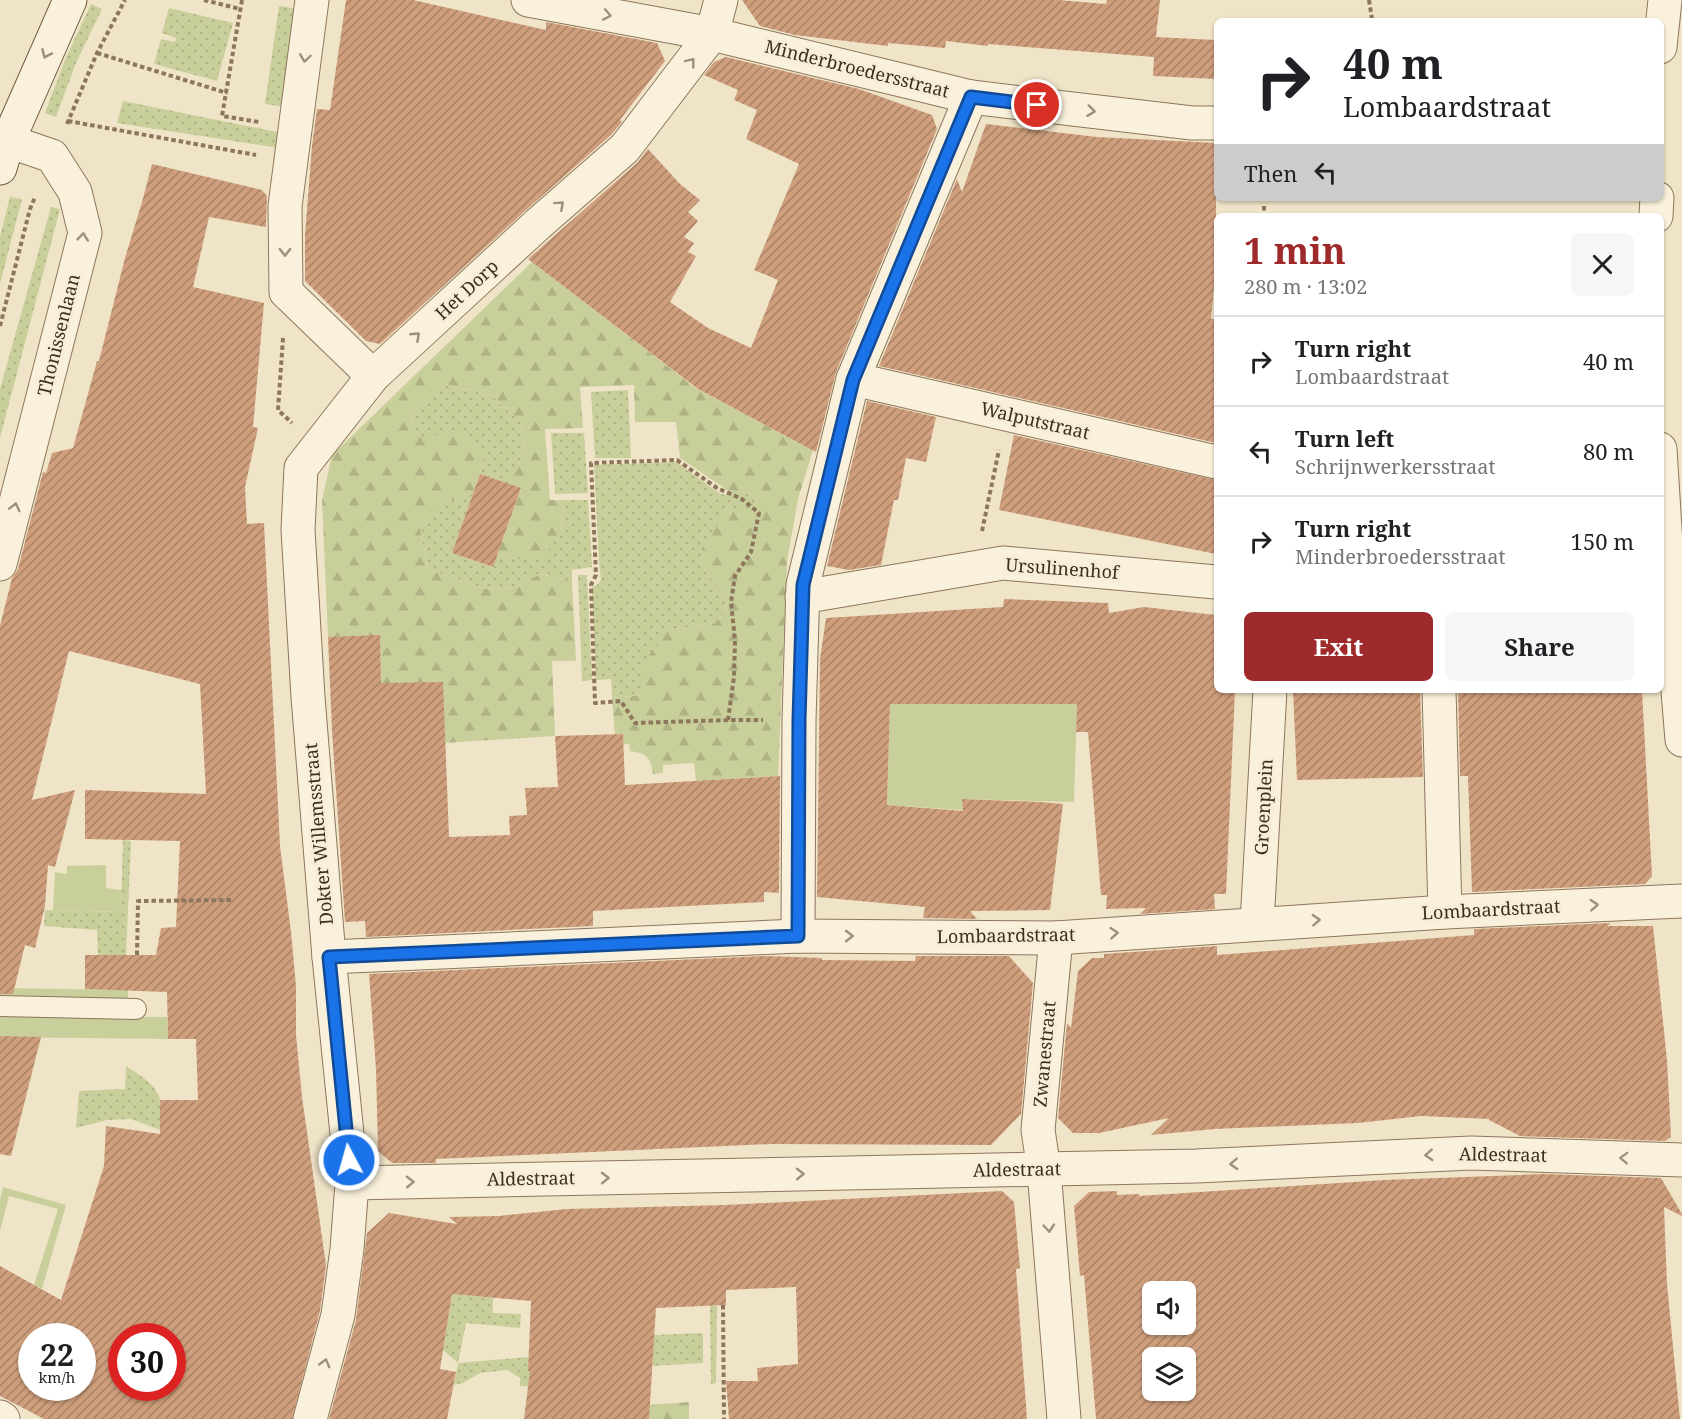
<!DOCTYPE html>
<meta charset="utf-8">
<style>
:root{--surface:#fff;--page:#f6f6f6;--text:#202124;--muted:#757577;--line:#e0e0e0;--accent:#9e2a2b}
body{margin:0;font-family:"Noto Serif",serif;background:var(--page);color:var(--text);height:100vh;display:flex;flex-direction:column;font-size:22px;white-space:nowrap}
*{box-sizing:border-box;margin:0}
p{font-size:20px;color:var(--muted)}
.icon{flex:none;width:33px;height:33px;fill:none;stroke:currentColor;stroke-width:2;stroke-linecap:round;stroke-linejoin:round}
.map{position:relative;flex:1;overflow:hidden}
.panel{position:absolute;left:1214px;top:213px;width:450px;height:480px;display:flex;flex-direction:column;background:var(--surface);border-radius:9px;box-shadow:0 2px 4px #0004}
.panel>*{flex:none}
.hud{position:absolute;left:1214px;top:18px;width:450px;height:183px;border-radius:9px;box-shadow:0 2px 4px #0004;background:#fff;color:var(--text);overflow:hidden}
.buttons{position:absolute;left:1142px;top:1281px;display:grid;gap:12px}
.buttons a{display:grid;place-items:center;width:54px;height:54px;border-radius:9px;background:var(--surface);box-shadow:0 2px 4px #0004;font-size:30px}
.speed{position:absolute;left:18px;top:1323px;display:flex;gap:12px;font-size:30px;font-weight:700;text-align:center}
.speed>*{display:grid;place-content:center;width:78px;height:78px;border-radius:50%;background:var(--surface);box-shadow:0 2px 4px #0004;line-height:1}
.speed small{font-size:15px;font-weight:400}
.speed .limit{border:9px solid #d22;background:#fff;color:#111}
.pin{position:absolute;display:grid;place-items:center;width:51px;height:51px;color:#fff;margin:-26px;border:3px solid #fff;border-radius:50%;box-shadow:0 2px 6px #0007}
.me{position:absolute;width:66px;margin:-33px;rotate:354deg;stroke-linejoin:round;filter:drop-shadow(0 0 4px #0008)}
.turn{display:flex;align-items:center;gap:21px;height:126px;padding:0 30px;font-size:27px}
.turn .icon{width:78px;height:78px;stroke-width:2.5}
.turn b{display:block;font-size:42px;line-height:51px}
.then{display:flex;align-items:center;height:57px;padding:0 30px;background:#0003;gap:12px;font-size:22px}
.round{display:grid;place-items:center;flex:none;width:63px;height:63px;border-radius:9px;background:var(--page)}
.head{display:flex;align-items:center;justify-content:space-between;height:102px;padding:0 30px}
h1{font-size:36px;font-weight:700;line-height:45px;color:var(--accent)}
.cta{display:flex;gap:12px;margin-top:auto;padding:12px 30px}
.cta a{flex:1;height:69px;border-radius:9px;background:var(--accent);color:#fff;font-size:24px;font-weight:700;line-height:69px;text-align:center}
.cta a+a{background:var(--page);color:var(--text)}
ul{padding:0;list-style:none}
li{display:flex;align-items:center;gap:18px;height:90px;padding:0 30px;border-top:2px solid var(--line)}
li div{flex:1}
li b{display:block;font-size:22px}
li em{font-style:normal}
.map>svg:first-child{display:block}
</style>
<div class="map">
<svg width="1682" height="1419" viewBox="0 0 1682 1419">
<defs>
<pattern id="grass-dots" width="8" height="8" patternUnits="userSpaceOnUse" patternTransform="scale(1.5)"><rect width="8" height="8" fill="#c9cf9b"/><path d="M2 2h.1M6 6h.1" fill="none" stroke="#aeb285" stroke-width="1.8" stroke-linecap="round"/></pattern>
<pattern id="forest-firs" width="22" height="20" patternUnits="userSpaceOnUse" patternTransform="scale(1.5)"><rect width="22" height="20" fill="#c9cf9b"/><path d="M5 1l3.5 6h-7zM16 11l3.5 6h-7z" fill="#aeb285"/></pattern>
<pattern id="building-hatch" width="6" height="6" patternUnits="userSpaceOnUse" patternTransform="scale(1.5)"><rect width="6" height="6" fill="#cf9f7d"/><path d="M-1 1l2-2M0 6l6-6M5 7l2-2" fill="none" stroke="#a98266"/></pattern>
</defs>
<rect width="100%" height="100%" fill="#f0e4c8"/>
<!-- grass -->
<g fill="url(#grass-dots)">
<path d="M91,4L102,9L76,63L56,117L45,113L65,60Z"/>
<path d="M279,6L299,9L288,107L265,104Z"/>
<path d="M169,8L233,23L217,81L154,64L161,39L175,42L176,38L162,33Z"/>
<path d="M123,101L282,133L279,148L117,123Z"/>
<path d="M10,197L22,199L0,284V237Z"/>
<path d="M51,207L60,209L0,438V389Z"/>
<path d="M443,384L491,395L520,422L525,451L509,484L480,474L484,455L418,438L410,413Z"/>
<path d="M628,390L631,458H595L591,392Z"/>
<path d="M551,433H584L588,493L555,494Z"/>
<path d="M676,462L719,493L725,495L728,493L727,490L752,494L757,502L753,510L704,570L727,597L726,612L715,623L669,630L643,695L612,698L611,679L596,680L592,587L597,585L601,580L599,562L594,465Z"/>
<path d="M473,494L452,553L492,567L498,553L516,559L562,531L564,500H588L592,567L572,570V581L540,574L516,587L486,589L428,569L420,528L438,503Z"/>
<path d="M578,575H587L592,680L582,681Z"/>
<path d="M123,840L131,841L126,956L98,955L97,930L44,926L45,910L121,912Z"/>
<path d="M126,1066C139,1075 157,1084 160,1100C162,1110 160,1121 160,1130L131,1119L107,1120L76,1128L79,1091L125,1089Z"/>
<path d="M452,1294L493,1298V1313L521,1314L520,1328L466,1323L458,1363L529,1357L528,1371L550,1373L536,1387L520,1386V1378L507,1370L480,1373L463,1383L454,1385L458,1363L443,1350Z"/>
<path d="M710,1306H717L716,1383L711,1384Z"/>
<path d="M703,1333V1363L653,1366V1335Z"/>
</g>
<!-- forest -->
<g fill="url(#forest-firs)">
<path d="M532,262L697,389L813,450L798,499L787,561L778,776L696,781L694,763L663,765V773L653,774C651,757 646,753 630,751L629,744H623V734H615L612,698L643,695L641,665L669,630L715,623L726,612L727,597L704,570L702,548L726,511L753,510L757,502L752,494L727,490L680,458L676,422H635L634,385L580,387L583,428L545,429L550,500H564L562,531L543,557L516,559L498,553L521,489L509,484L525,451L520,422L491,395L444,384L410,413L418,437L461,432L476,442L484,455L480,474L473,494L439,503L420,528L428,569L486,589L516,587L540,574L572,581L576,661H552L555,736L445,743L381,684L380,636L328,637L322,500L332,455Z"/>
<path d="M689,1402V1419H649V1405Z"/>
</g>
<!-- green -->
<g fill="#c9cf9b">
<path d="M890,704H1077L1074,802L962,799L963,810L887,805Z"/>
<path d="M106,865V888L122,890L121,912L53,910L55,872L67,874V866Z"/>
<path d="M0,988L128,990V1002L0,1001Z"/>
<path d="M0,1016L167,1017L168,1039L0,1037Z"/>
<path d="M3,1187L66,1205L42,1289L34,1285L58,1209L9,1196L0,1231V1200Z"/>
</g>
<!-- building -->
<g fill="url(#building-hatch)" fill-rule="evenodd">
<path d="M346,0H413L546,30V22L657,43L665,61L620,120L622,122L611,135L526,210L380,344L366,341L305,281V235L312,146L317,109L330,110Z"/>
<path d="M742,0H1058L1106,4L1107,0H1160L1156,37L1216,40V79L1153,76L1154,57L988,44V46L946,41L945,48L888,43V46L795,35L760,26Z"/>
<path d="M726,57L859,89L932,115L937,129L836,372L816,452L698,389L528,259L638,162L648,149L680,184L700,200L688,212L698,221L684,237L694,243L688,252L696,256L670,302L708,328L751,348L778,280L754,270L799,164L746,139L757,110L734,100L738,90L704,75L714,62Z"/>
<path d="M986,124L1097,137L1216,143V267L1211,319H1216V443L879,366L957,179L962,192Z"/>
<path d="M152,164L262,190L267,196L266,227L209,217L193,287L264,303L253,427L258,428L245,487L247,524L264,523L280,846L291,932L296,986V1035L302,1097L326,1265L320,1311L292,1419H44L0,1396V1266L61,1300L104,1166L106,1126L160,1134V1100H198L196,1039H168L167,992L85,989V955H156L161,928L176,927L180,841L85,839V790L206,794L200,684L69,651L32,800L75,790L55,867L48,865L45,906L35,948L25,945L13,994H0V626L12,578L18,569L43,472L46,473L52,453L73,448L97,361H99L125,258L142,202ZM32,1336H82V1388H32ZM122,1336H172V1388H122Z"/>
<path d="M867,401L936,417L926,462L906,458L898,500H894L881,565L849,570L827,566Z"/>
<path d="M1014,435L1216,480V554L999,510Z"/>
<path d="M480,474L521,488L493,567L452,553Z"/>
<path d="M1004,599L1108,603L1109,613L1144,607L1216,615V690H1235L1226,894H1214L1215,909L1140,914L1146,908L1106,909L1107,895H1101L1088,732H1076L1077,704H890L887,805L963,811L962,799L1040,802L1063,804L1050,910L970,911L977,919L923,918L925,907L817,897L820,659L826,618L1003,607Z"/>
<path d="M380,635L381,683L443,682L449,837L510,835L509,816L527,815L525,788L558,787L555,736L623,734L625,785L780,776L779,893L764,892V902L593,911V926L366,937L365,921L345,922L332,731L328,637Z"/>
<path d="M1293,690H1420L1423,777L1297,780Z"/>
<path d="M1458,690H1642L1652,876L1645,884L1472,892L1468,776H1460Z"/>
<path d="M1610,923L1608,926H1653L1667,1060L1671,1137L1665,1141L1520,1136L1489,1120V1119L1421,1116L1358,1123L1215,1129L1151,1135L1169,1118L1099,1133H1073L1058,1118L1067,1023L1071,1028L1078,971L1092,958H1104V954L1217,946V955L1474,935V929Z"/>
<path d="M765,956L822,958V960L915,961L916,956H1009L1033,983L1021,1114L991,1145L771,1144L436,1159V1163H392L378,1151L376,1069L369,974Z"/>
<path d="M0,1036L41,1037L11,1156L0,1154Z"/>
<path d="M1543,1174L1661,1178L1682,1214V1216L1664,1207L1667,1284L1680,1419H1096L1084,1275L1080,1276L1074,1206L1089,1192L1117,1191V1195L1139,1194V1196L1384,1180ZM1152,1292H1185V1324H1152ZM1152,1358H1185V1390H1152Z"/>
<path d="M1002,1191L1014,1202L1020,1268L1016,1269L1027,1419H729L726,1381H758L757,1368L798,1364L796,1287L726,1290V1305L656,1308L649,1419H524L530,1371H528L531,1301L452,1294L440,1369L456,1372L447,1419H329L356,1320L367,1233L389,1213L457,1224L449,1217L499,1216L567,1209L725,1205Z"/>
</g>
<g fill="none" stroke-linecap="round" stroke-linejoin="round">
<defs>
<path id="lane" d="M0,1006L136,1009"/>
<g id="street">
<path d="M312,0L285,206L286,292L373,376"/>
<path d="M528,0L712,34L971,97L1192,123H1216"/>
<path d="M1660,47L1665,0"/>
<path d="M1656,216L1657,198"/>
<path d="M853,379L1216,462"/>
<path d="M1660,449L1666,545L1682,740"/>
<path d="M0,564L85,233L75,192L52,156L8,141"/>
<path d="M802,597L1003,563L1216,582"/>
<path d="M1439,690L1445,912"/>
<path d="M1257,924L1270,690"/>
<path d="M798,936L799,720L803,585L853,379L971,97"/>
<path d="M1056,938L1038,1130L1044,1170L1064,1419"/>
<path d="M329,957L798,936L1056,938L1445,912L1682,901"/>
<path d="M352,1183L1196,1166L1471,1153L1682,1160"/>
<path d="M0,1417L3,1419"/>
<path d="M310,1419L338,1315L347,1249L352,1183L329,957L308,697L298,530L301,468L373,376L538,224L625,148L712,34L721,0"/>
</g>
<path id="secondary" d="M0,168L8,141L70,0"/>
</defs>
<!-- lane casing -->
<use href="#lane" stroke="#8d765c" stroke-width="22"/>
<!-- street casing -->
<use href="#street" stroke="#8d765c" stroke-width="35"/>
<!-- secondary casing -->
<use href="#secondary" stroke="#6f573f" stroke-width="35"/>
<!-- path -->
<g stroke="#8d765c" stroke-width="4" stroke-dasharray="4.5 3" stroke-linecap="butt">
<path d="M204,0L240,9"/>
<path d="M242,0L222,116L259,122"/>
<path d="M1369,0L1372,19"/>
<path d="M97,53L227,93"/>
<path d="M68,121L256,155"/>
<path d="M67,124L97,53L125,0"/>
<path d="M1264,206V216"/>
<path d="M0,326L30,209L35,197"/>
<path d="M283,338L278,410L292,423"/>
<path d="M982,531L999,450"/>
<path d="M728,720L635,723L621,701L595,703L591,585L596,575L591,463L677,460L717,488L742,499L759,513L751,552L735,576L731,602L735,640L734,677L728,720H763"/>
<path d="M137,955L138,901L233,900"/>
<path d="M723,1305L724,1419"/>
</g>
<!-- lane -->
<use href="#lane" stroke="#faf1dc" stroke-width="20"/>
<!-- street -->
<use href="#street" stroke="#faf1dc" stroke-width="33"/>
<!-- secondary -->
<use href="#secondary" stroke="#faf1dc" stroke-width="33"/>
</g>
<!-- one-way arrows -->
<defs><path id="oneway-chevron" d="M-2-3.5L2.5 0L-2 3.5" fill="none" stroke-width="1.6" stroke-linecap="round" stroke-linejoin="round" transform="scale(1.5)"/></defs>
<g stroke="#9c907e">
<use href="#oneway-chevron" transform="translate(607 15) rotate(11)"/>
<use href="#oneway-chevron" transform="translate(46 54) rotate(114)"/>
<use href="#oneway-chevron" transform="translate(305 58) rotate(98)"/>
<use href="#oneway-chevron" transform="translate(691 62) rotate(-52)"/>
<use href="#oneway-chevron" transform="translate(1091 111) rotate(7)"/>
<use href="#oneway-chevron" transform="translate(560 205) rotate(-42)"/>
<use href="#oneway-chevron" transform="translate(83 237) rotate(-84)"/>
<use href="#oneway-chevron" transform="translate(285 252) rotate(90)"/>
<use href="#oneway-chevron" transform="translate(416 336) rotate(-43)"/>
<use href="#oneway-chevron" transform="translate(15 507) rotate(-76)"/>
<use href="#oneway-chevron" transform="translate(1594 905) rotate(-3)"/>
<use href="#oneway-chevron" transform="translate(1316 920) rotate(-3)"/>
<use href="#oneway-chevron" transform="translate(1114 933) rotate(-4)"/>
<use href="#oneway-chevron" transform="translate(849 936)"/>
<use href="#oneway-chevron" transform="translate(1429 1155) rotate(177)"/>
<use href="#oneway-chevron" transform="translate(1624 1158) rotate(-178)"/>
<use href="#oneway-chevron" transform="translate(1234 1164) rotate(177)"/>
<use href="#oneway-chevron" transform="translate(800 1174) rotate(-1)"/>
<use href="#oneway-chevron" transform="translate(605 1178) rotate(-1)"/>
<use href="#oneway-chevron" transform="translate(410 1182) rotate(-1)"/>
<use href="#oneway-chevron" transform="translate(1049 1228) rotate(85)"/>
<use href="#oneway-chevron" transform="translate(325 1363) rotate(-75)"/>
</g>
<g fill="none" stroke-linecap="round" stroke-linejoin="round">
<defs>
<path id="route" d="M349,1160L329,957L798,936L799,720L803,585L853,380L971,97L1037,105"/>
</defs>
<!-- route casing -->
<use href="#route" stroke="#114b97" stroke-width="15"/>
<!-- route -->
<use href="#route" stroke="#1a73e8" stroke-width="10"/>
</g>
<g text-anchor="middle" stroke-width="6" stroke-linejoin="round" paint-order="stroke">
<!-- street labels -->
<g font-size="18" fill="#3d2e20" stroke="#f7eed8">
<text transform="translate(857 69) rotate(14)" y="6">Minderbroedersstraat</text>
<text transform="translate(467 290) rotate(-43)" y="6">Het Dorp</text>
<text transform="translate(59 335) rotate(-76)" y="6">Thonissenlaan</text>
<text transform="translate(1035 421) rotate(13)" y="6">Walputstraat</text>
<text transform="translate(1062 569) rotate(4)" y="6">Ursulinenhof</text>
<text transform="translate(1264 807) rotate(-87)" y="6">Groenplein</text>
<text transform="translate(319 834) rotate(-95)" y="6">Dokter Willemsstraat</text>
<text transform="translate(1491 910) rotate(-3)" y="6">Lombaardstraat</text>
<text transform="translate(1006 936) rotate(-1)" y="6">Lombaardstraat</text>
<text transform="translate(1045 1054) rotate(-85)" y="6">Zwanestraat</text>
<text transform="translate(1503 1155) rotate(1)" y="6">Aldestraat</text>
<text transform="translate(1017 1170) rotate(-1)" y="6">Aldestraat</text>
<text transform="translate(531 1179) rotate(-1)" y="6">Aldestraat</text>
</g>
</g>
</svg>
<div class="buttons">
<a><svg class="icon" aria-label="sound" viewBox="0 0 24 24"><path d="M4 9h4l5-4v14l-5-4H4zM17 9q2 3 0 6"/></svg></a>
<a><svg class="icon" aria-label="layers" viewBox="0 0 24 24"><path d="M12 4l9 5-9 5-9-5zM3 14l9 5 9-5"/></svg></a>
</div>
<div class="speed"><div>22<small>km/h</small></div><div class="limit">30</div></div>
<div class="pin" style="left:1037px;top:105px;background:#d93025"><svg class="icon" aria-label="arrive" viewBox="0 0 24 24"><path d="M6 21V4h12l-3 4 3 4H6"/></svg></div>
<svg class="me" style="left:349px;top:1160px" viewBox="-20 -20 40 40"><circle r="17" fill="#1a73e8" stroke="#fff" stroke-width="3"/><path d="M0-11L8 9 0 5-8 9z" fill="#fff"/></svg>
<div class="hud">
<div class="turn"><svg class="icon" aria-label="right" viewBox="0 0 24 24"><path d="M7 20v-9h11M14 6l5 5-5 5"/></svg><div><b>40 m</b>Lombaardstraat</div></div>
<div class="then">Then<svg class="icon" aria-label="left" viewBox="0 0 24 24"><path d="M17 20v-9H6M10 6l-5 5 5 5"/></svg></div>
</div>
<section class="panel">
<div class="head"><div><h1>1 min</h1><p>280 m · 13:02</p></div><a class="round"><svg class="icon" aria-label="close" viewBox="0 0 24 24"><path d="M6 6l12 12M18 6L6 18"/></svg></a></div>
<ul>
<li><svg class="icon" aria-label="right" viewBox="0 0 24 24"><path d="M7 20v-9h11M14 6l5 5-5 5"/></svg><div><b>Turn right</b><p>Lombaardstraat</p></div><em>40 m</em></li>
<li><svg class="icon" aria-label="left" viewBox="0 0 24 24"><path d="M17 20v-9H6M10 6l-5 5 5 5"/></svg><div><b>Turn left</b><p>Schrijnwerkersstraat</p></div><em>80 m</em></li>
<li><svg class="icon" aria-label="right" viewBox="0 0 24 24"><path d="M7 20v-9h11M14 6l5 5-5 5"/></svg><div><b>Turn right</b><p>Minderbroedersstraat</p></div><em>150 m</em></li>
</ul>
<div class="cta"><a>Exit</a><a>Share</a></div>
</section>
</div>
